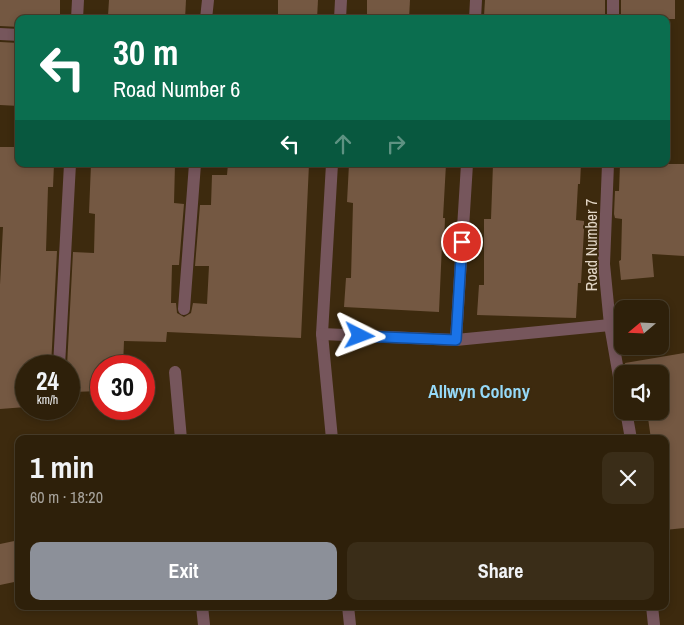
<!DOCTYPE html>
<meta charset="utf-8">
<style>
:root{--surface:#2e200a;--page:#3a2d18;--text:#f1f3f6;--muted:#a7a39c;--line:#493e2b;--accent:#8c9099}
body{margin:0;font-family:"Archivo Narrow",sans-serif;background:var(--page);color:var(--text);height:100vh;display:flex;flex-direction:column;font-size:19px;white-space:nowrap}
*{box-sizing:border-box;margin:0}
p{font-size:16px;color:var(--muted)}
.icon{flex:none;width:28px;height:28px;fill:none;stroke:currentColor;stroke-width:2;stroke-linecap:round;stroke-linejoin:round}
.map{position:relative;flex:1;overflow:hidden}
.drawer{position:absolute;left:15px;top:435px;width:654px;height:175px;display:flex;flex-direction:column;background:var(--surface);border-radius:10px;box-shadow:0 2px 8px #0003,0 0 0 1px var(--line)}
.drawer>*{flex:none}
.hud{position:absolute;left:15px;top:15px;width:655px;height:152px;border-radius:10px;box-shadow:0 2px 8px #0003,0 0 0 1px var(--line);background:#0b6e4f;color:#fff;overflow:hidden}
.needle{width:32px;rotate:251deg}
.buttons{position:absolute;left:614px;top:300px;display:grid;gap:10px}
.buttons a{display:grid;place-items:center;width:55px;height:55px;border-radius:10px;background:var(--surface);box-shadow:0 2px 8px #0003,0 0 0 1px var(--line);font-size:25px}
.speed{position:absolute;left:15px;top:355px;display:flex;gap:10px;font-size:25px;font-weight:700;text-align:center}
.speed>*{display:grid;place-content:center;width:65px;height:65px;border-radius:50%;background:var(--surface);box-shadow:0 2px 8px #0003,0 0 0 1px var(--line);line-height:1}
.speed small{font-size:12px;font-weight:400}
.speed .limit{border:8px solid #d22;background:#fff;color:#111}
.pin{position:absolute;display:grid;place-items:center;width:42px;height:42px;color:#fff;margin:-21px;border:2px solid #fff;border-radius:50%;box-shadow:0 1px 5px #0007}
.me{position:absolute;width:55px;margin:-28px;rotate:93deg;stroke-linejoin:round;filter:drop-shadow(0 0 4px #0008)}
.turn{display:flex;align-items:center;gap:18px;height:105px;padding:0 15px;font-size:22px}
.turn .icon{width:65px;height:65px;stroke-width:2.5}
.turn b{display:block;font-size:35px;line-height:42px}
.lanes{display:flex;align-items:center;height:48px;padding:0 15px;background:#0003;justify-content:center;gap:25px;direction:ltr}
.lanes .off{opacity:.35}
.round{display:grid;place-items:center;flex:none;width:52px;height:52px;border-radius:10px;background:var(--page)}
.overview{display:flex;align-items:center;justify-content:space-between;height:85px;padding:0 15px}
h1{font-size:30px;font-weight:700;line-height:38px}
.action{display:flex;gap:10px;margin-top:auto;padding:10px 15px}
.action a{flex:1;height:58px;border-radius:10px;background:var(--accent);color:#fff;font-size:20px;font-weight:700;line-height:58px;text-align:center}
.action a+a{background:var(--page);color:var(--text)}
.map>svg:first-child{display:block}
</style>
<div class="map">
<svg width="684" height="625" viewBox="0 0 684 625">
<rect width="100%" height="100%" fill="#3d2a0e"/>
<!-- building -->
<g fill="#745842">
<path d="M0,0H60V19H19V27L0,26Z"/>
<path d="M109,0H186L185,19L108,16Z"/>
<path d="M278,0H318L317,19H278Z"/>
<path d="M367,0H410L409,19H367Z"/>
<path d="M485,0H605V19H544L484,16Z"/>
<rect x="621" y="0" width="54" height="19"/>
<path d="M0,42L19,43V106L0,105Z"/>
<path d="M0,147H19V164H54L53,187H48L46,251H57L51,366H26V407L0,409V285L3,227H0Z"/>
<path d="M91,164H175L174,203L184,204L179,265H172L171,303H176L177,313L184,317L191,313L193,303L207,304L209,266H195L200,205H211L212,175H227L228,164H309L301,338L167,332L166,342L124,341L123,366H101V391L72,392V366H67L73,252L94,253L95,214L89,213Z"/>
<path d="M349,164H446L443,218H445L444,244H442L439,312L344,307L346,278H351L353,203L347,202Z"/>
<path d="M493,164H581L580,184H578L576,220L584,221V230L581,283H578L576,318L477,315L479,285H484V219H491Z"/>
<path d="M620,164H684V256L652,254L654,277L621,280L619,261L621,260L622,219L615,218L614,214L615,191H619Z"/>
<path d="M684,353V528L665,530V439H651L647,411H660V374H627L625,363Z"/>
<path d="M19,540V581L0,585V544Z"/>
</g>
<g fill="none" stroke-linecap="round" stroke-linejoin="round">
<!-- minor -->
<g stroke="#76565c" stroke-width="12">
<path d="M77,19L78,0"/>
<path d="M206,19L208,0"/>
<path d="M340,19L341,0"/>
<path d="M475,19L476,0"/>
<path d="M613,19V0"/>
<path d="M0,34L19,35"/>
<path d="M332,164L322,334L332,439"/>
<path d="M608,164L604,264L610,325L622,394"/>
<path d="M184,309L195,164"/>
<path d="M322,334L456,340L610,325"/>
<path d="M456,340L467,164"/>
<path d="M59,366L70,164"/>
<path d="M175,372L181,439"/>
<path d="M626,411L631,439"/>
<path d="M202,606L204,625"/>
<path d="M348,606L350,625"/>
<path d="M652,606L654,625"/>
</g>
</g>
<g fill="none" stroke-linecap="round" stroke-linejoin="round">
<defs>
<path id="route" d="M360,336L456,340L462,242"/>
</defs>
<!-- route casing -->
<use href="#route" stroke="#114b97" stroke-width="12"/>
<!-- route -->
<use href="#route" stroke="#1a73e8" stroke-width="9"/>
</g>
<g text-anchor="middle" stroke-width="4" stroke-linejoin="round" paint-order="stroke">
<!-- street labels -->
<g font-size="16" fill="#e2d6c6" stroke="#3d2a0e">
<text transform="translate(591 245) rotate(-90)" y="6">Road Number 7</text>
</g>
<!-- neighbourhood labels -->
<g font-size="18" font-weight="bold" fill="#96daf9" stroke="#3d2a0e">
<text x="479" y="398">Allwyn Colony</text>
</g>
</g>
</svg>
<div class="buttons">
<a><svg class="needle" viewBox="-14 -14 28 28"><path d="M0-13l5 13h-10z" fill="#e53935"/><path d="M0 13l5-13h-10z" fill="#a7a39c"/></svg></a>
<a><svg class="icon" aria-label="sound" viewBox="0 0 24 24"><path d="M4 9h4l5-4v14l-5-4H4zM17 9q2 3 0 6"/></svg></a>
</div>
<div class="speed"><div>24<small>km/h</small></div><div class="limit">30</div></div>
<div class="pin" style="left:462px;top:242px;background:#d93025"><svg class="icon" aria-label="arrive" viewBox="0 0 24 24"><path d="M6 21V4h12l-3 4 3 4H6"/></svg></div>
<svg class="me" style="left:360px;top:336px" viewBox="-20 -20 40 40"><path d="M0-17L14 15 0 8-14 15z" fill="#1a73e8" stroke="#fff" stroke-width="4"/></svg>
<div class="hud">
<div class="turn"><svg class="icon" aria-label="left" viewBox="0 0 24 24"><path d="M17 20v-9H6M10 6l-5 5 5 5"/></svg><div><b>30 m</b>Road Number 6</div></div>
<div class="lanes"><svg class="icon" aria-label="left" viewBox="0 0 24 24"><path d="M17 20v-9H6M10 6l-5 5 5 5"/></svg><svg class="icon off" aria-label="ahead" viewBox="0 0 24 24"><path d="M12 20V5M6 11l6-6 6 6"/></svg><svg class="icon off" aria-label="right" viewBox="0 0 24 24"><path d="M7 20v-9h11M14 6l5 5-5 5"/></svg></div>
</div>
<section class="drawer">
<div class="overview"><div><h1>1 min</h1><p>60 m · 18:20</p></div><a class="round"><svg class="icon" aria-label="close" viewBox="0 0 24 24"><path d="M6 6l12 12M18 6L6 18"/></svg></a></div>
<div class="action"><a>Exit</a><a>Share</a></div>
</section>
</div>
